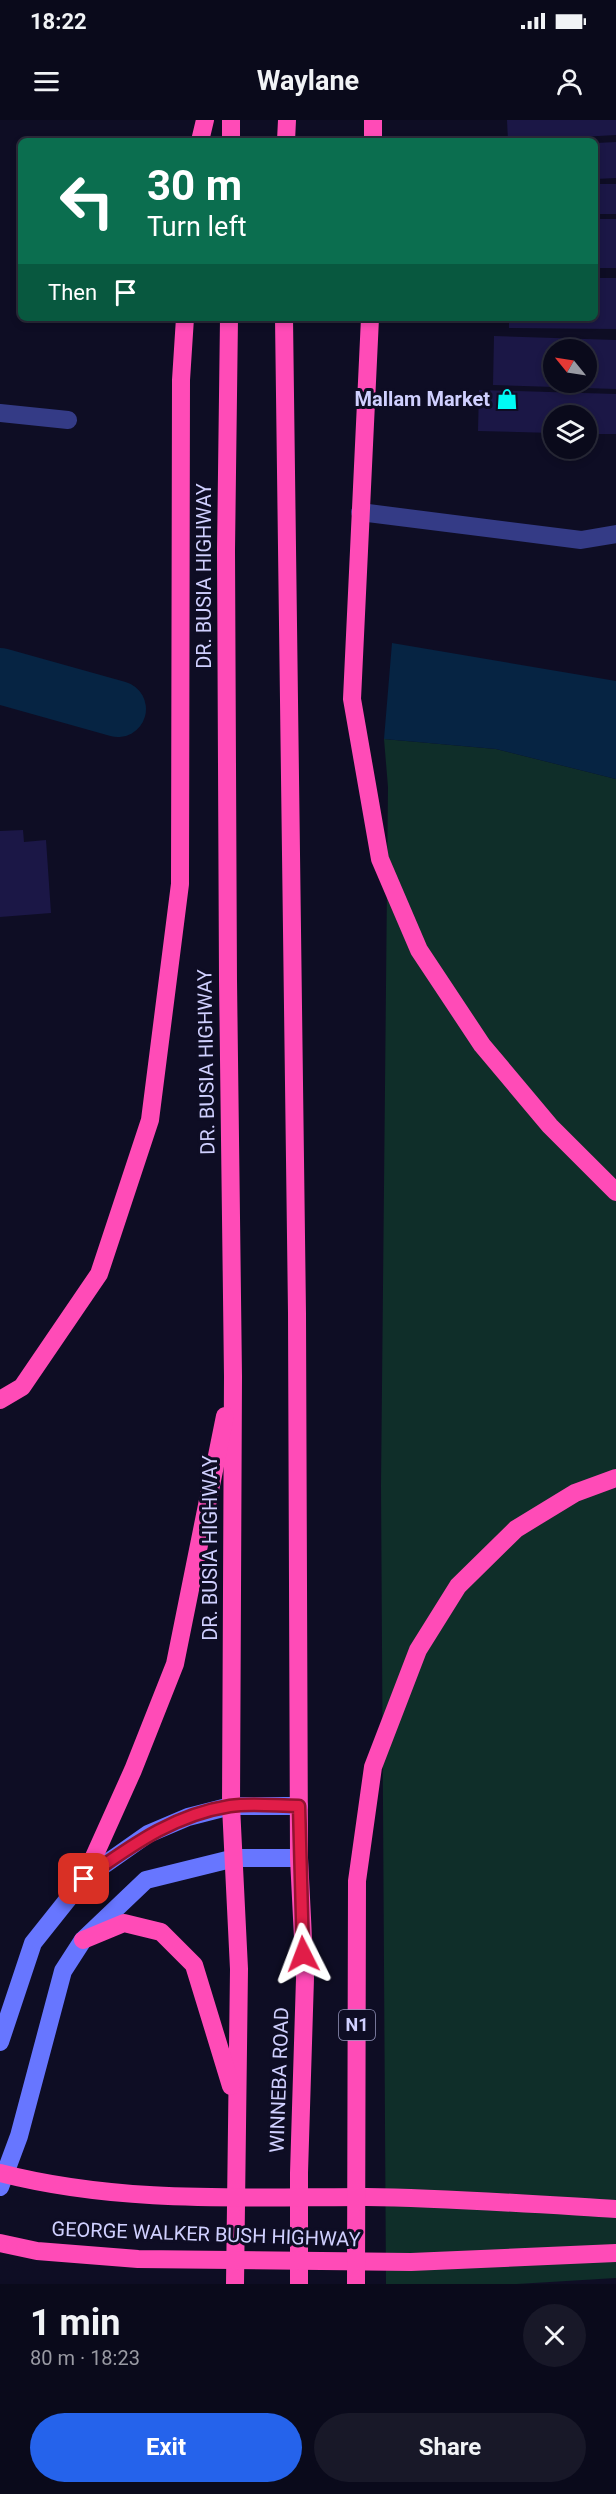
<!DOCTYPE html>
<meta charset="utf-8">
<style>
:root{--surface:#0a0a1b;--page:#181828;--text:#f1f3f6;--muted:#999aa3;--line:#2a2b3a;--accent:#2563eb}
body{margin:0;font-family:Roboto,sans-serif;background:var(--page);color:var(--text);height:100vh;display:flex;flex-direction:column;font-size:22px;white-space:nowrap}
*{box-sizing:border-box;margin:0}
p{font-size:20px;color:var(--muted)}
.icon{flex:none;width:33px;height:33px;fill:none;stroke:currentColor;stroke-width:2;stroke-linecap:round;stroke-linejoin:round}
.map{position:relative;height:2164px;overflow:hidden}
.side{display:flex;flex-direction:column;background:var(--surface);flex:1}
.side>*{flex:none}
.guide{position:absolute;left:18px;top:18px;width:580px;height:183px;border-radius:9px;box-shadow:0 3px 9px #0003,0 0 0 2px var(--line);background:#0b6e4f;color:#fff;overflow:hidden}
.needle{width:39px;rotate:300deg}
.tools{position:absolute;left:543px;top:219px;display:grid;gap:12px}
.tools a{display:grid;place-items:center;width:54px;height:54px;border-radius:50%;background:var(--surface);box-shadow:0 3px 9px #0003,0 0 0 2px var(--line);font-size:30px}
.pin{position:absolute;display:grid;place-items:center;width:51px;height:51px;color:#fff;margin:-26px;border-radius:12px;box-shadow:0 3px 9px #0006}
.me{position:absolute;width:66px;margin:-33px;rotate:357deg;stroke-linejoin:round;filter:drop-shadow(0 0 4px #0008)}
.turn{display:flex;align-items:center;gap:21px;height:126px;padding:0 30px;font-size:27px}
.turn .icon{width:78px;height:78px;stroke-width:2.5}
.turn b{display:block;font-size:42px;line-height:51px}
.then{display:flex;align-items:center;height:57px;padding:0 30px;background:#0003;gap:12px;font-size:22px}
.round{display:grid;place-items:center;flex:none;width:63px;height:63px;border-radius:32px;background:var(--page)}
.head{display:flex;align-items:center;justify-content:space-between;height:102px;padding:0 30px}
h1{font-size:36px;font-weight:700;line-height:45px}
.action{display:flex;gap:12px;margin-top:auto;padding:12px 30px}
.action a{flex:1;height:69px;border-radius:36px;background:var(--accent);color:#fff;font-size:24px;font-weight:700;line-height:69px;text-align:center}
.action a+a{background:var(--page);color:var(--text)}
.status{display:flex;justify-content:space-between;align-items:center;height:42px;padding:0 30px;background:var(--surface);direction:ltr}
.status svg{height:16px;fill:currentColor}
header{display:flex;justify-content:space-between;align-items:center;height:78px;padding:0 30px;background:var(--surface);font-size:27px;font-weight:700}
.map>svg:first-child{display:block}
</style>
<div class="status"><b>18:22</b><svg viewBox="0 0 49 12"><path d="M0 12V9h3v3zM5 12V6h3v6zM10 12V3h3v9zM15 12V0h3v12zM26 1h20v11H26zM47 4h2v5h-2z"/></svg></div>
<header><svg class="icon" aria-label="menu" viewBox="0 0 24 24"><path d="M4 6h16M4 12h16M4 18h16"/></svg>Waylane<svg class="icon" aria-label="person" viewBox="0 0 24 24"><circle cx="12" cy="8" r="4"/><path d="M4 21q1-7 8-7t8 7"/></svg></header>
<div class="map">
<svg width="616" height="2164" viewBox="0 0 616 2164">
<rect width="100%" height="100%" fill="#0e0d24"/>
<!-- green -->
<path fill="#0f2e29" d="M384,619L496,629L616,659V2158L517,2164H386L381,1366L388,667Z"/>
<!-- water -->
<path fill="#062443" d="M392,523L616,561V659L496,629L384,619Z"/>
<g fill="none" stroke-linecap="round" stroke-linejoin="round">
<!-- river -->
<path stroke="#062443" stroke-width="56" d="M0,556L118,589"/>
</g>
<!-- building -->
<g fill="#1b1746" fill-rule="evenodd">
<path d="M507,0H616V15L508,21Z"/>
<path d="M616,22V58L596,59V23Z"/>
<rect x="596" y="64" width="20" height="30"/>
<rect x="596" y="99" width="20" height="49"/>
<path d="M596,158H616V209L509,208V198H596Z"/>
<path d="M494,216L616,220V269L493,265ZM554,230H586V262H554Z"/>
<path d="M479,270L616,274V314H586V296H554V313L478,311Z"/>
<path d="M23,710L24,722L46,720L51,793L0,797V711Z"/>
</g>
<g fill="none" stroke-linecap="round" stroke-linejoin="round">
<!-- lane -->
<path stroke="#343b86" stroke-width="18" d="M360,392L581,420L616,414"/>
<!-- street -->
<path stroke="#343b86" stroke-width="18" d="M0,293L68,300"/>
<!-- secondary -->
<g stroke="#6776ff" stroke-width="18">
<path d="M0,1922L33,1823L84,1759L148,1714L188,1697L231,1686H299"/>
<path d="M0,2067L19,2016L63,1851L83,1820L146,1760L235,1738H299"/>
</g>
<!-- highway -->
<g stroke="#ff4bb7" stroke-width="18">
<path d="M200,21L205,0"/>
<path d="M231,21V0"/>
<path d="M286,21L287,0"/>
<path d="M373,21V0"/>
<path d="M229,198L226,430L228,860L233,1256L231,1686L239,1849L235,2164"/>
<path d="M284,198L297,1193L299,1738L305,1858L299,2053V2164"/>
<path d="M370,198L352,579L380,739L419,830L482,925L550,1006L616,1072"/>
<path d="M0,1280L22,1267L99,1154L150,1000L180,764L181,260L185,198"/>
<path d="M84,1759L133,1650L175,1544L225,1296"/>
<path d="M83,1820L124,1803L161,1812L194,1845L231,1966"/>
<path d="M0,2053C120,2084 243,2077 366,2077C449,2078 533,2084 616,2089"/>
<path d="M0,2123L37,2131L138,2139L411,2142L616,2133"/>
<path d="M356,2164L357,1761L373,1647L418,1530L458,1466L516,1409L575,1373L616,1358"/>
</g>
</g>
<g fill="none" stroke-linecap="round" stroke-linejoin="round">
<defs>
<path id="route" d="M84,1759C130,1727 172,1695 230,1686C252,1683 277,1686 299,1686L303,1834"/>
</defs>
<!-- route casing -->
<use href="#route" stroke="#92132f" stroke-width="15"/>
<!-- route -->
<use href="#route" stroke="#e11d48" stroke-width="10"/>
</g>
<!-- icons -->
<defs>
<symbol id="shop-bare" viewBox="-9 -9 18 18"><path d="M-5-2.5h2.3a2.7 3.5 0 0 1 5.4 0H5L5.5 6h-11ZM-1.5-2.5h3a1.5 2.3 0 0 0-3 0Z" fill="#00fbf5" stroke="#0e0d24" stroke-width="2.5" paint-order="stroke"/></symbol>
</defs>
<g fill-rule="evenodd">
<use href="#shop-bare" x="492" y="264" width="30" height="30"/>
</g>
<g text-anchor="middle" stroke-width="6" stroke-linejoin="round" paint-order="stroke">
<!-- shield labels -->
<rect fill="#0e0d24" stroke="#9696bd" stroke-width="1.5" x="339" y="1890" width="36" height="30" rx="4.5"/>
<g font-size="18" font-weight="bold" fill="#d0d0ff">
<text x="357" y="1911">N1</text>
</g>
<!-- poi labels -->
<g font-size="20" font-weight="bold" fill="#d0d0ff" stroke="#0e0d24" text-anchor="end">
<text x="490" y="286">Mallam Market</text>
</g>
<!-- street labels -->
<g font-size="20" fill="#d0d0ff" stroke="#0e0d24">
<text transform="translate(204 456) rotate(-90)" y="7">DR. BUSIA HIGHWAY</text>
<text transform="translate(206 942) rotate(-91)" y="7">DR. BUSIA HIGHWAY</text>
<text transform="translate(210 1428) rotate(-90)" y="7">DR. BUSIA HIGHWAY</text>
<text transform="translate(279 1960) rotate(-88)" y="7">WINNEBA ROAD</text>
<text transform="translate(206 2114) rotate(2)" y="7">GEORGE WALKER BUSH HIGHWAY</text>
</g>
</g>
</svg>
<div class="tools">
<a><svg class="needle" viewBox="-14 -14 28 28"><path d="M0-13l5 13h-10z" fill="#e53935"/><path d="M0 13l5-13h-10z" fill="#999aa3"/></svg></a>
<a><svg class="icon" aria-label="layers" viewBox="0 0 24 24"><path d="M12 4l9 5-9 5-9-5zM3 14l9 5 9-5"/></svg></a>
</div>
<div class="pin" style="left:84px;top:1759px;background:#d93025"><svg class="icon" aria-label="arrive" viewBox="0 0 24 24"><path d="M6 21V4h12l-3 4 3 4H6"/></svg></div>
<svg class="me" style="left:303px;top:1834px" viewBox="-20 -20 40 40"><path d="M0-17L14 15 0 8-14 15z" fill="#e11d48" stroke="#fff" stroke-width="4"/></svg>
<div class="guide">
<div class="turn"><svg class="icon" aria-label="left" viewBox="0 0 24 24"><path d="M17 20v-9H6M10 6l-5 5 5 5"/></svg><div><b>30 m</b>Turn left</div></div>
<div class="then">Then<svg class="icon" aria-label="arrive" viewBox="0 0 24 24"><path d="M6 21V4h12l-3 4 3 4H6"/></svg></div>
</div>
</div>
<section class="side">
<div class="head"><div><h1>1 min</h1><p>80 m · 18:23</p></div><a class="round"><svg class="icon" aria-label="close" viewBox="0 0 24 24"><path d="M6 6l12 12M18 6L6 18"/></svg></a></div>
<div class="action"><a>Exit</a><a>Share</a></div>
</section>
